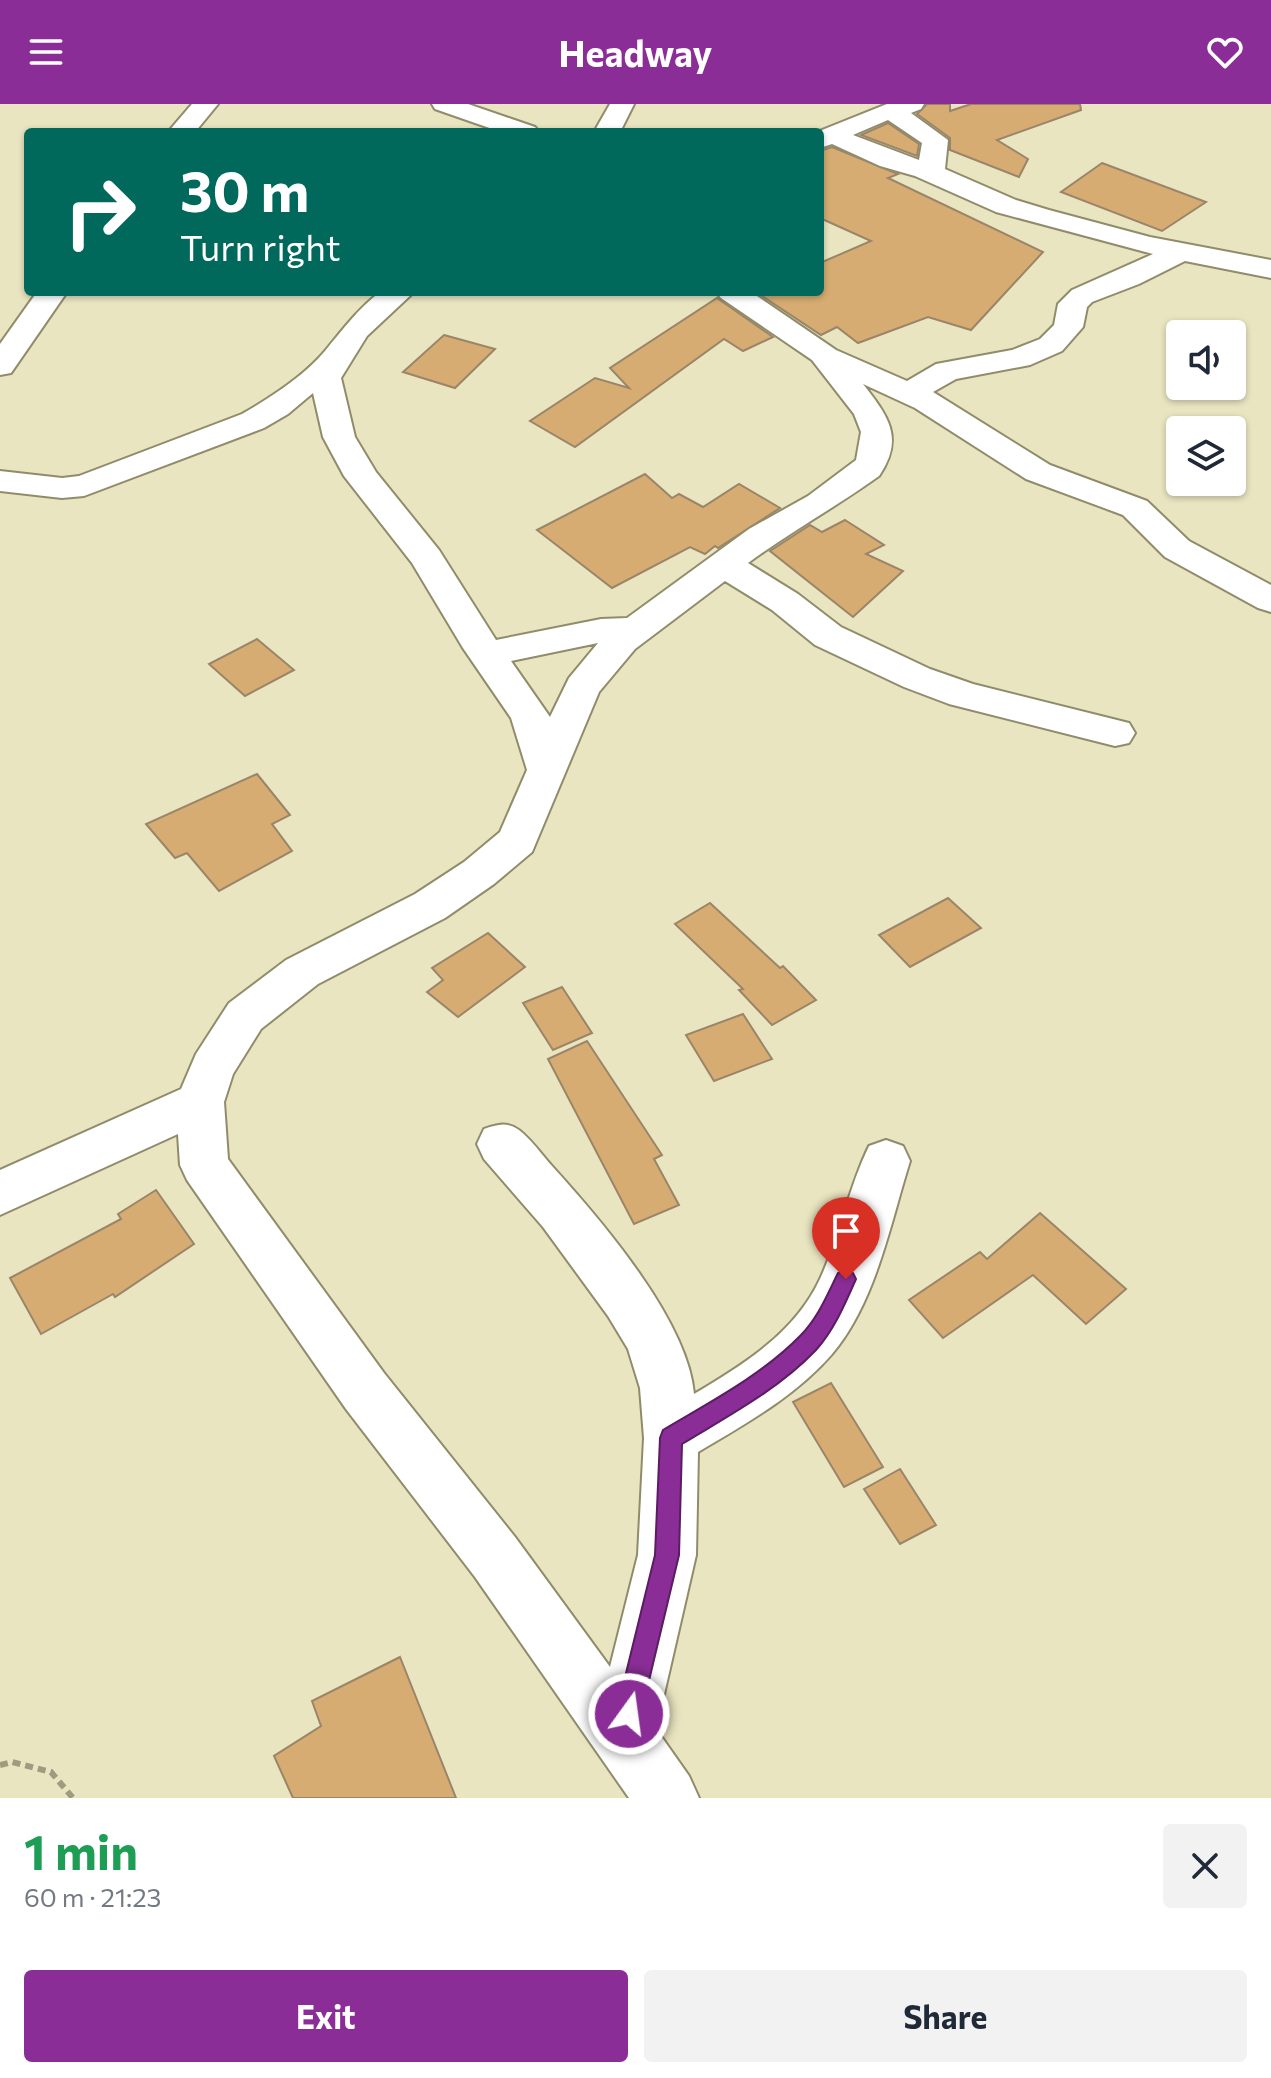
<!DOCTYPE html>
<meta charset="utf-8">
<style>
:root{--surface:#fff;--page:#f2f2f3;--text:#1f2937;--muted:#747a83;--accent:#8b2d97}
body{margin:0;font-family:Commissioner,sans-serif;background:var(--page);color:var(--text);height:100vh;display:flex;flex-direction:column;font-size:30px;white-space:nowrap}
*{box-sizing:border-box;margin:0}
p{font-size:26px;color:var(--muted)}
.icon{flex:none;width:44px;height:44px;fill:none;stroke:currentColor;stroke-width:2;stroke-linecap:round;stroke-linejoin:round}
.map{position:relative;height:1694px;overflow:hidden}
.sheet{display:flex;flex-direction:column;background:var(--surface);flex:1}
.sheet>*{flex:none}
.banner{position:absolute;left:24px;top:24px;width:800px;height:168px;border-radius:8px;box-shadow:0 2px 6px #0004;background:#00695c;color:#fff;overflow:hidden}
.controls{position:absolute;left:1166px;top:216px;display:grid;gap:16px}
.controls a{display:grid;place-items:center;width:80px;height:80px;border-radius:8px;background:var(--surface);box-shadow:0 2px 6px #0004;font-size:40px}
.pin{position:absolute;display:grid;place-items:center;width:68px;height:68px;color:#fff;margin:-82px -34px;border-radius:50% 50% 50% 0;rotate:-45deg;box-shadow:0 0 8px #0007}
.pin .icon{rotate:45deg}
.me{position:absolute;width:88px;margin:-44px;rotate:14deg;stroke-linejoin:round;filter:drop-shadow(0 0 6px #0008)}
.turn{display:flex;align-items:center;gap:28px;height:168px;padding:0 24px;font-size:36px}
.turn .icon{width:104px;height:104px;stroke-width:2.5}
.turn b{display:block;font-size:56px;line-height:68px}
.round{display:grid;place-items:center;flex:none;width:84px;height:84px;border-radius:8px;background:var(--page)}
.summary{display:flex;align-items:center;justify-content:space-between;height:136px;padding:0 24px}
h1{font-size:48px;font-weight:700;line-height:60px;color:#1e9e55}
.primary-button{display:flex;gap:16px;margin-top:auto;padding:16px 24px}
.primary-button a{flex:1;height:92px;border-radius:8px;background:var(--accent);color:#fff;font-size:32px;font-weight:700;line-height:92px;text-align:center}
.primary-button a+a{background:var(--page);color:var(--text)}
header{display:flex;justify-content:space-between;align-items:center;height:104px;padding:0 24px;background:var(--accent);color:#fff;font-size:36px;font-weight:700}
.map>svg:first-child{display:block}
</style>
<header><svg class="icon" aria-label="menu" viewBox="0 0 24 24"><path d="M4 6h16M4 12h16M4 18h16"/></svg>Headway<svg class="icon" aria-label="heart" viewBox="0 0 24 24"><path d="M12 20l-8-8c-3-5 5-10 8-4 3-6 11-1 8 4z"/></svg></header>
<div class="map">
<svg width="1271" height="1694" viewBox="0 0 1271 1694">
<rect width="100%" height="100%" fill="#e9e5c1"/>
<!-- building -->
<g fill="#d6ac72" stroke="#9b8569" stroke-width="2">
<path d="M927,0H950V7L971,0H1080L1081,6L997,36L1028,55L1019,73L950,46V34L917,10Z"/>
<path d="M888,19L919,40L917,52L861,31Z"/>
<path d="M832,43L898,70L888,74L1043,148L971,226L928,213L858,239L837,223L821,231L756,188H820V159L871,137L820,114V47Z"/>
<path d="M1102,59L1206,98L1162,127L1061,88Z"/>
<path d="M717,194L773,233L743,247L724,235L575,343L530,317L595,274L629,284L610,264Z"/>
<path d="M444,231L495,245L455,284L403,268Z"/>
<path d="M645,370L672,394L679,390L703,403L739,380L780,404L718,444L715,442L705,450L690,443L612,484L537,426Z"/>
<path d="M845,416L884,441L866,450L903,467L853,513L770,447L810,421L822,428Z"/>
<path d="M257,535L294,566L245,592L209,560Z"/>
<path d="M257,670L290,711L272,720L292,747L219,787L187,749L175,754L146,720Z"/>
<path d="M948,794L981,824L910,863L879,831Z"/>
<path d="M710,799L780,864L783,862L816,896L772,921L739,886L743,885L675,820Z"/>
<path d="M488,829L525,863L458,913L427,888L443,876L432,864Z"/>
<path d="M562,883L592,929L553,946L523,899Z"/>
<path d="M743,910L772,955L714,977L686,931Z"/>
<path d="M587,937L662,1051L654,1055L679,1101L634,1120L548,955Z"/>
<path d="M156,1086L194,1140L115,1193L113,1190L41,1230L10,1174L121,1115L118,1110Z"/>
<path d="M1040,1109L1126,1185L1086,1220L1033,1171L943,1234L909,1196L980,1148L987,1155Z"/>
<path d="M831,1279L883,1363L844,1383L793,1298Z"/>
<path d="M900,1365L936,1421L900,1440L864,1385Z"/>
<path d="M400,1553L456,1694H293L274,1652L321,1622L312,1597Z"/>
</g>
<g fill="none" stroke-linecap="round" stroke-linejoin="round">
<defs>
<g id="minor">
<path d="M192,0H218L195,28H168Z"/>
<path d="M432,0H468L535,23L539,28H501L435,5Z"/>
<path d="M610,0H634L620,28H594Z"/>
<path d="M887,0H924L921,5L911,9L948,36L945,65L1016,96L1049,106L1150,133L1271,156V174L1185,157L1139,180L1092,198L1087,203L1083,223L1062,247L1030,261L956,275L933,288L1050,361L1147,397L1189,437L1271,481V508L1258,504L1165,453L1123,411L1026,375L915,304L863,280C888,312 905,334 879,372C836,403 790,428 748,459L798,490L841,523L930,565L973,580L1129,619L1135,629L1129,639L1115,642L949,600L904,583L815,541L772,506L725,477L635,545L599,588L532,748L494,780L445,814L318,880L261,925L233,970L224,998L228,1055L384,1269L515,1433L610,1563L638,1451L644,1334L640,1284L628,1245L608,1212L543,1123L484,1055L477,1040L484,1025C496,1021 507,1017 519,1026C531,1035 542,1051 552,1062C601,1116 688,1217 694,1290C743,1261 795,1229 820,1175C840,1132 848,1085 869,1042L886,1036L903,1042L910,1057C890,1120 876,1198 832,1250C796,1292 745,1320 698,1348L696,1451L656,1625L689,1672L699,1694H629L475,1473L346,1305L187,1076L180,1061L178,1030L0,1111V1066L181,985L196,950L229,899L286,856L415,790L464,758L500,728L527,666L511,614L463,544L412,459L344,372L323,333L313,289L288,310L264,324L84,392L62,394L0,387V367L62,374L79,372L242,310C270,294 304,272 325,247C343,225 358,205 380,188H414L367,232L341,274L355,333L376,368L439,446L496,536L601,515L627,514L749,425L808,392L856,356L861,328L854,310L812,256L721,194L716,188H751L836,246L907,277L936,260L1012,246L1040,235L1054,221L1058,200L1072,186L1153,150L996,108L915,72L880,62L832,40L820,44V28H817ZM888,16L922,39L919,56L853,31ZM598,539L569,574L550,613L511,557Z"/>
<path d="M37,188H67L11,269L0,271V240Z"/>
</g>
</defs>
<!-- minor casing -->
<use href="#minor" stroke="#908c6b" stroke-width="4"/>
<!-- path -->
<path stroke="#9e9b80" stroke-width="6" stroke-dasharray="8 5" stroke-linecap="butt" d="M0,1661L12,1658L51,1668L73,1694"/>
<!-- minor -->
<use href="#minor" fill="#fff" fill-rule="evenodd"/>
</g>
<!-- route -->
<path fill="#8b2d97" stroke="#5a1d62" stroke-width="2" d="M846,1166L853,1169L856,1175C845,1200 834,1226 816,1246C779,1285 728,1312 682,1340L679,1451L641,1610L638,1619L629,1622L620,1619L616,1610L655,1451L660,1334L663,1326C710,1298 762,1271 800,1232C818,1214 827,1191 838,1169Z"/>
</svg>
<div class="controls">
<a><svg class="icon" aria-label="sound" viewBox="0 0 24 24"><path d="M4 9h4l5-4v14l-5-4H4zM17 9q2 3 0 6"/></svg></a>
<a><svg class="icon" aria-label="layers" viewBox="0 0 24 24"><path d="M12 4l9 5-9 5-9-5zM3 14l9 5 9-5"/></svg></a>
</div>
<div class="pin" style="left:846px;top:1175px;background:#d93025"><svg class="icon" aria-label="arrive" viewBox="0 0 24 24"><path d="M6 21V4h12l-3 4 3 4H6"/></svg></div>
<svg class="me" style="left:629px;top:1610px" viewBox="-20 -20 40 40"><circle r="17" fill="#8b2d97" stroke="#fff" stroke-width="3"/><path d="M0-11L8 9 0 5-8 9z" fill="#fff"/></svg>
<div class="banner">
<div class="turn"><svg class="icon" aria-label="right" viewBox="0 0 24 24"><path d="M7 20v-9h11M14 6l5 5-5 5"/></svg><div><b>30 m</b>Turn right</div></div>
</div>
</div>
<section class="sheet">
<div class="summary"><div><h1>1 min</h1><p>60 m · 21:23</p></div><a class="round"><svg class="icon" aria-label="close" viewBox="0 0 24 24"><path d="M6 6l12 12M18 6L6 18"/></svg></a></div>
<div class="primary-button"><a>Exit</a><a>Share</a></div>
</section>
